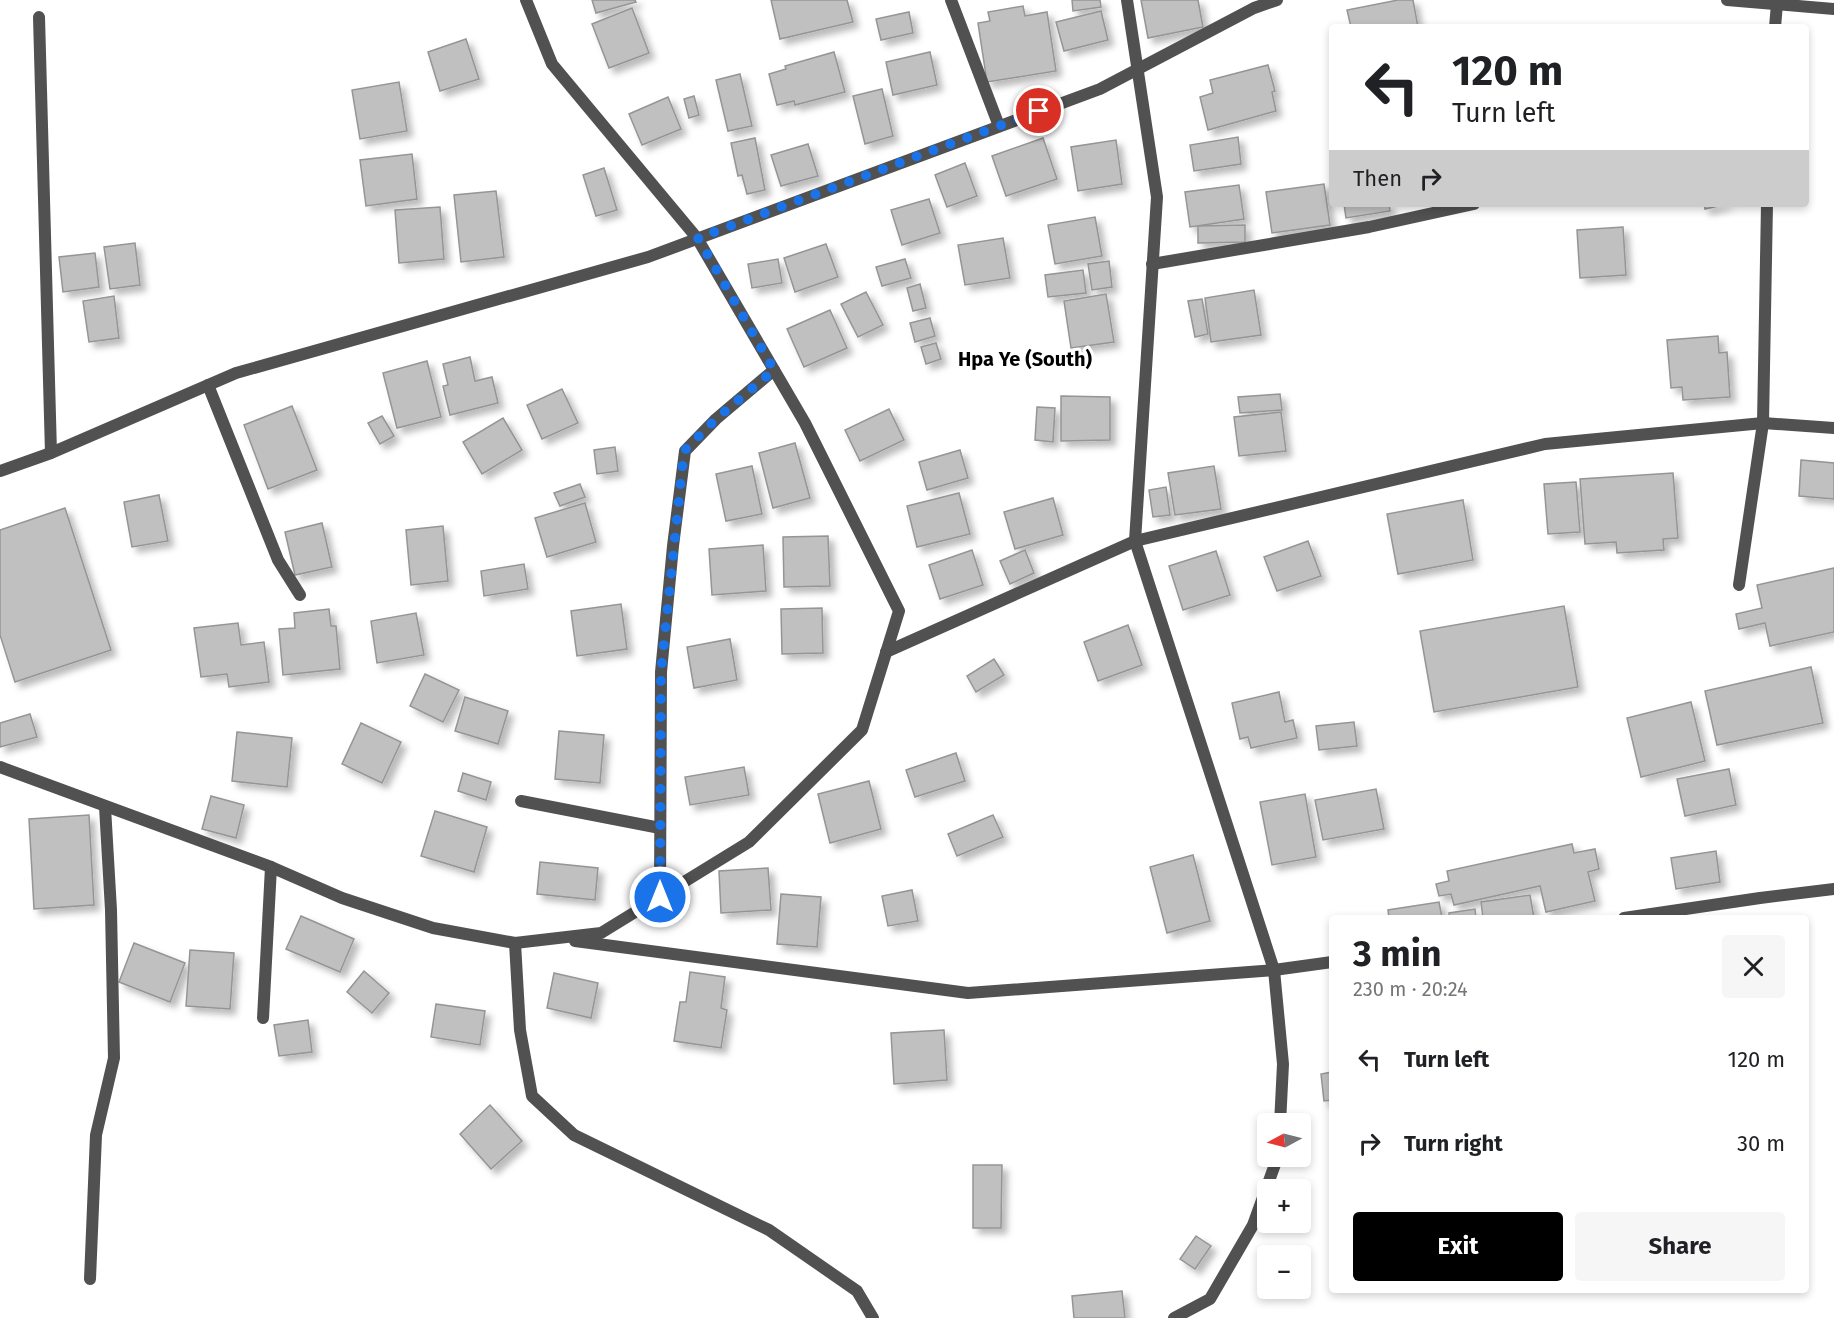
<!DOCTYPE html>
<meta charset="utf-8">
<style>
:root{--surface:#fff;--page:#f6f6f6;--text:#202124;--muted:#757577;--accent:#000}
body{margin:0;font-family:"Fira Sans",sans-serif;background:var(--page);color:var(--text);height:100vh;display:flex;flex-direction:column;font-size:22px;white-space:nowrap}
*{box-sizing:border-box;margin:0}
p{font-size:20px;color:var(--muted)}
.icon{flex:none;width:33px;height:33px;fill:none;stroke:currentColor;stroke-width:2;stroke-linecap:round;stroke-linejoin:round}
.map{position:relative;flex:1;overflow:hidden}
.panel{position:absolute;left:1329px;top:915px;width:480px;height:378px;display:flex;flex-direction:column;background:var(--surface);border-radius:6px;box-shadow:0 3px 9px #0003}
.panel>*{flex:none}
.hud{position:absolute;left:1329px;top:24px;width:480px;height:183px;border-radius:6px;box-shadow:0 3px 9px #0003;background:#fff;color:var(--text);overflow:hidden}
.needle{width:39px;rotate:263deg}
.tools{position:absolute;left:1257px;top:1113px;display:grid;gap:12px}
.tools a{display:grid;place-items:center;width:54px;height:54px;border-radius:6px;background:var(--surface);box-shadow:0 3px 9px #0003;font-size:30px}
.pin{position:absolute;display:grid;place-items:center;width:51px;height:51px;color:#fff;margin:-26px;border:3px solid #fff;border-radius:50%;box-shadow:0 2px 6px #0007}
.me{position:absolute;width:66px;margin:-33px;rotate:0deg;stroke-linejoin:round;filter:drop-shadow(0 0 4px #0008)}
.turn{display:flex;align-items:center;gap:21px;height:126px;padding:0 24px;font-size:27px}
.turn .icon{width:78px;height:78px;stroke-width:2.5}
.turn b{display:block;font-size:42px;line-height:51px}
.then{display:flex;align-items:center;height:57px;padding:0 24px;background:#0003;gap:12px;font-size:22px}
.round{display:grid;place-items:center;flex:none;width:63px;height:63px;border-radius:6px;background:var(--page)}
.headline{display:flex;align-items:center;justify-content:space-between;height:102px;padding:0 24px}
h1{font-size:36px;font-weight:700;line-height:45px}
.cta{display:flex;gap:12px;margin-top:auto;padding:12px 24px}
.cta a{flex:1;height:69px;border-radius:6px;background:var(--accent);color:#fff;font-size:24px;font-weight:700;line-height:69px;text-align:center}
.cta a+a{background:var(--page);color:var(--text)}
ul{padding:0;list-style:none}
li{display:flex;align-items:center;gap:18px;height:84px;padding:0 24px}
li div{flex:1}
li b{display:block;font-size:22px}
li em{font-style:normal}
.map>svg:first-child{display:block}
</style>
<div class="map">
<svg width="1834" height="1318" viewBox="0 0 1834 1318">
<defs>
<filter id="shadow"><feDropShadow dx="5.5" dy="5.5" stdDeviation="3" flood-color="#0004"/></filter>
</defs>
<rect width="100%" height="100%" fill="#fff"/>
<!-- building -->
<g fill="#c0c0c0" stroke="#959595" stroke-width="1.5" filter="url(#shadow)">
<path d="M592,0H635L636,2L596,13Z"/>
<path d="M771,0H847L853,22L780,39Z"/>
<path d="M1072,0H1100L1101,7L1073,11Z"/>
<path d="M1141,0H1198L1203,27L1148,38Z"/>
<path d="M1398,0H1413L1418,27H1351L1347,10Z"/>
<path d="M1023,6L1025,16L1047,12L1056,71L987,82L978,23L990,21L988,12Z"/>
<path d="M632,8L649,53L609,68L592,24Z"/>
<path d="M1101,11L1108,40L1064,51L1056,22Z"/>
<path d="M909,12L913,33L881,40L876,19Z"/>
<path d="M466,39L479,79L440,91L428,52Z"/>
<path d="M834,52L845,92L795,105L794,101L777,105L769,74L786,69L785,66Z"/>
<path d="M930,52L937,85L893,95L886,62Z"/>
<path d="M1268,65L1275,91L1272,92L1276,111L1208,130L1200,97L1213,93L1210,80Z"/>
<path d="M740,74L752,126L728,131L716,80Z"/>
<path d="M399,82L407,131L360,139L352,90Z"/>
<path d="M882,89L893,136L865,144L853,96Z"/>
<path d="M694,96L699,115L689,118L684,99Z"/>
<path d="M668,97L681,129L642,145L629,114Z"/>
<path d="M1238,137L1241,164L1194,171L1190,145Z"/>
<path d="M755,138L765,190L747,194L742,175L738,176L731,143Z"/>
<path d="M1043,138L1057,179L1006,196L992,156Z"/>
<path d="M1116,140L1122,184L1078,191L1071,147Z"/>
<path d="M808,144L818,176L781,186L771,155Z"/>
<path d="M412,154L417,199L366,206L360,160Z"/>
<path d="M965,163L977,196L947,207L935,175Z"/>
<path d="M604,168L617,210L596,216L583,175Z"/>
<path d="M1324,184L1330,225L1272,233L1266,192Z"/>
<path d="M1239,185L1244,219L1190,227L1185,192Z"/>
<path d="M496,191L504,257L461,262L454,195Z"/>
<path d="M929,199L940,233L902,245L891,210Z"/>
<path d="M1344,204H1389L1390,211L1346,218Z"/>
<path d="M1704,204H1727L1705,209Z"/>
<path d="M440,207L444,259L399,263L395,210Z"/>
<path d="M1095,217L1102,256L1055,264L1048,225Z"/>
<path d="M1245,225V242L1198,243V226Z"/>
<path d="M1623,227L1626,275L1580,278L1577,230Z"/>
<path d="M1003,238L1010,278L965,285L958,245Z"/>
<path d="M135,243L140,285L110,289L104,247Z"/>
<path d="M826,244L838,277L795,292L784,258Z"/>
<path d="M95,253L99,287L63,292L59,257Z"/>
<path d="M778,259L782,283L752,288L748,264Z"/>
<path d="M905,259L911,278L882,286L876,267Z"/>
<path d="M1109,261L1112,287L1092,290L1088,264Z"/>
<path d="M1083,270L1086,293L1048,297L1045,275Z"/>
<path d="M920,284L926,308L913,311L907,288Z"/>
<path d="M1254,290L1261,335L1211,342L1205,298Z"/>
<path d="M866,292L883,325L858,337L841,304Z"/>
<path d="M1106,294L1114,342L1071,348L1064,301Z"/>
<path d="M114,296L119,338L89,342L83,301Z"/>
<path d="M1202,299L1208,334L1195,337L1188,301Z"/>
<path d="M830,310L847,348L804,367L787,329Z"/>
<path d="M930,318L935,336L915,342L910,323Z"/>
<path d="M1718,336L1719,353L1727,352L1730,397L1683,400L1682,387L1671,388L1667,340Z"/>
<path d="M936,343L941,359L926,364L921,347Z"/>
<path d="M470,357L475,381L492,377L498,403L450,415L443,386L448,385L443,364Z"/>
<path d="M427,361L441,417L397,428L383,373Z"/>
<path d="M562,389L578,423L542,439L527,405Z"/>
<path d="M1280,394L1282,410L1240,413L1238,397Z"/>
<path d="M1061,396L1110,397V440L1061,441Z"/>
<path d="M292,406L317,470L268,489L244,425Z"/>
<path d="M1037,407L1055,408L1053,442L1035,440Z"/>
<path d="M889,409L904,440L860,461L845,430Z"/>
<path d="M1281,412L1286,451L1239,456L1234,417Z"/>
<path d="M382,416L394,436L380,444L368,423Z"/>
<path d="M503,418L522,450L482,474L463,442Z"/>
<path d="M795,443L810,498L773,508L759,453Z"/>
<path d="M615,447L618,471L597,474L594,450Z"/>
<path d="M960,450L968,478L927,490L919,462Z"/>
<path d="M1801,460L1834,463V499L1799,496Z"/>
<path d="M752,466L762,514L726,521L716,474Z"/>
<path d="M1214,466L1221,509L1175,515L1168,473Z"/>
<path d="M1673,473L1678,538L1663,539L1664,550L1617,553L1616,542L1585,544L1580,479Z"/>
<path d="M1576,482L1580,532L1548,534L1544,484Z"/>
<path d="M580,484L585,497L560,506L554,493Z"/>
<path d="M1166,487L1170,515L1153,517L1149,490Z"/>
<path d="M959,493L970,534L917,547L907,506Z"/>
<path d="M159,495L168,541L132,547L124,502Z"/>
<path d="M1053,498L1063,535L1015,549L1004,512Z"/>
<path d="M1463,500L1473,560L1398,574L1387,514Z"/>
<path d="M585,503L596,542L547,557L535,518Z"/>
<path d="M65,508L111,650L15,682L0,635V530Z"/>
<path d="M322,523L332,567L295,575L285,532Z"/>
<path d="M443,526L448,581L411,585L406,530Z"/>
<path d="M828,536L830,586L784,587L783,537Z"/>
<path d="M1308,541L1321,576L1277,591L1264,557Z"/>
<path d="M763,545L766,591L712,595L709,549Z"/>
<path d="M972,550L983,585L940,599L929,565Z"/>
<path d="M1025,550L1034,573L1010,584L1000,561Z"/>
<path d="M1216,551L1230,595L1183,610L1169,566Z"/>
<path d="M524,564L528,589L484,596L481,571Z"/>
<path d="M1834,568V632L1770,646L1765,623L1739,629L1736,614L1762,608L1757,585Z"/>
<path d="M621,604L627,649L577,656L571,611Z"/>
<path d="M1564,606L1578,687L1434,712L1420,631Z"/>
<path d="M822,608L823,653L782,654L781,609Z"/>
<path d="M329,609L331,626H336L340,669L283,675L279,629L295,628L294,613Z"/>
<path d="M416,613L424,655L377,663L371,621Z"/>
<path d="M238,623L241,645L264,642L269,682L229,687L227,674L201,677L194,628Z"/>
<path d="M1128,625L1142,665L1098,681L1084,642Z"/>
<path d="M730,639L737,680L694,688L687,647Z"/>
<path d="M994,659L1004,675L976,692L967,676Z"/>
<path d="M1811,667L1823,723L1717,745L1705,691Z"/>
<path d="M425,674L459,690L443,722L410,706Z"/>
<path d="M1279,692L1285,722L1293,720L1297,738L1251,748L1248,737L1240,739L1232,703Z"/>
<path d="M465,697L508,711L498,744L455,731Z"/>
<path d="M1691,702L1705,761L1641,777L1627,718Z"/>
<path d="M30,714L37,737L0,747V723Z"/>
<path d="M1354,722L1357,746L1319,750L1316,726Z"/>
<path d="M361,723L401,742L382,783L342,764Z"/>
<path d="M559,731L604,735L600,783L555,779Z"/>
<path d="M237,732L292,738L287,787L232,781Z"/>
<path d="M956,753L965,781L915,797L906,770Z"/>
<path d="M744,767L749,795L690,805L685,777Z"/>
<path d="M1729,769L1736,805L1685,816L1677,779Z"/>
<path d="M463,773L491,782L486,800L458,791Z"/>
<path d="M869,781L881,829L830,843L818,794Z"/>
<path d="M1376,789L1384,829L1323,840L1315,800Z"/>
<path d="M1305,794L1316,857L1272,865L1260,802Z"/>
<path d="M211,796L244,805L236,838L202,829Z"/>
<path d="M435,811L487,827L474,872L421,856Z"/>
<path d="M89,815L94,905L34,909L29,819Z"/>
<path d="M993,815L1003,837L957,856L948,834Z"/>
<path d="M1572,844L1574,853L1595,849L1599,869L1588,872L1595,901L1546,912L1540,886L1454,905L1451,894L1439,896L1436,884L1449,881L1447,871Z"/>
<path d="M1716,851L1720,882L1676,889L1671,858Z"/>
<path d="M1193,855L1210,921L1167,933L1150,867Z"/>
<path d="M540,862L598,868L595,900L537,894Z"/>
<path d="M768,868L771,910L721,913L719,871Z"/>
<path d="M912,890L918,921L888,926L882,896Z"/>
<path d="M781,894L821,897L817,947L777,944Z"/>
<path d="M1530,895L1534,918H1483L1481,902Z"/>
<path d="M1439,902L1442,918H1389L1388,910Z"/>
<path d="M1475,909L1476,918H1449V913Z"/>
<path d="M301,916L354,939L340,972L286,949Z"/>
<path d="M134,943L185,963L170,1002L119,982Z"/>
<path d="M190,950L234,953L230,1009L186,1006Z"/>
<path d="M364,971L389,993L372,1013L347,992Z"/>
<path d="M690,972L725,977L721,1008L727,1010L721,1048L674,1041L680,1002H686Z"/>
<path d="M554,973L598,983L591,1018L547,1008Z"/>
<path d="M436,1004L485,1011L480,1045L431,1037Z"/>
<path d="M308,1020L312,1052L279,1056L274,1025Z"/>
<path d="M944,1030L947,1080L894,1084L891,1033Z"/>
<path d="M1332,1072V1100L1324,1101L1321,1074Z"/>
<path d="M490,1105L522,1141L491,1169L460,1134Z"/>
<path d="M973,1165H1002L1001,1228H973Z"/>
<path d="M1196,1236L1211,1246L1195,1269L1180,1259Z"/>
<path d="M1122,1291L1125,1318H1074L1072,1296Z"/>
</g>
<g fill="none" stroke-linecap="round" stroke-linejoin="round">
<!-- street -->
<g stroke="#515151" stroke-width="12">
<path d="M951,0L999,126"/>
<path d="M1127,0L1157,197L1135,541L1274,970L1283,1064L1280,1124"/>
<path d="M1727,0L1834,9"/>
<path d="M39,17L51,453"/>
<path d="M1775,27L1777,4"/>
<path d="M1152,264L1369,227L1474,204"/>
<path d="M208,385L278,560L300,595"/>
<path d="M0,471L51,453L236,373L648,257L1100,89L1254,8L1277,0"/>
<path d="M1739,585L1763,423L1767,204"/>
<path d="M886,652L1135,541L1545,444L1763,423L1834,428"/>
<path d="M0,767L271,867L342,898L433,928L515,943L601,933L749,842L862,730L899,611L805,423L697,238L552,64L526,0"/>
<path d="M521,801L660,828"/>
<path d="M660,897L661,672L673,546L685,451L716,419L774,370"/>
<path d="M1624,918L1760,898L1834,889"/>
<path d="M575,941L968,993L1274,970L1332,962"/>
<path d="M515,943L520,1030L532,1096L574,1135L769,1230L857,1291L873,1318"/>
<path d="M263,1018L271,867"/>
<path d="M90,1279L96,1135L114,1058L111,910L105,807"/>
<path d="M1174,1318L1210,1299L1253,1225L1278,1156"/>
</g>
</g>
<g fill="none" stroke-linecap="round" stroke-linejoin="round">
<!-- route -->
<path stroke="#1a73e8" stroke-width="10" stroke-dasharray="0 18" d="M660,897L661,672L684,451L716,419L774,370L698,238L1039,111"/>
</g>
<g text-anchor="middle" stroke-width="6" stroke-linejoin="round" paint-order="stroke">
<!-- quarter labels -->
<g font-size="20" font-weight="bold" fill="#000" stroke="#fff">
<text x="1025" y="366">Hpa Ye (South)</text>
</g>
</g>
</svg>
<div class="tools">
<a><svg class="needle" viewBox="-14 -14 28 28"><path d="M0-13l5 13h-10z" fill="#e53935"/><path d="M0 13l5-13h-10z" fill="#757577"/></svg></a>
<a>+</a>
<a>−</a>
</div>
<div class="pin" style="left:1039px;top:111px;background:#d93025"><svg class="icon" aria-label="arrive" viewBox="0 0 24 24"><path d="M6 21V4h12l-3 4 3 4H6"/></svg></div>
<svg class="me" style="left:660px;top:897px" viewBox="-20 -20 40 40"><circle r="17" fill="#1a73e8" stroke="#fff" stroke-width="3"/><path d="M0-11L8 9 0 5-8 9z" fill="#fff"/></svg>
<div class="hud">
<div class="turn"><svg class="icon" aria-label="left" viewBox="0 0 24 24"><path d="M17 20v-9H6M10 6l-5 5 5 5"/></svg><div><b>120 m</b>Turn left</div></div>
<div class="then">Then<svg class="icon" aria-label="right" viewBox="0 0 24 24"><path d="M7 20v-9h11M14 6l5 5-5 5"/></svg></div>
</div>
<section class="panel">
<div class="headline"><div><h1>3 min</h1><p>230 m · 20:24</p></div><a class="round"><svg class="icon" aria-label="close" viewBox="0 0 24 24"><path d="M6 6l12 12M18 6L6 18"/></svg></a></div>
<ul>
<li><svg class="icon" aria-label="left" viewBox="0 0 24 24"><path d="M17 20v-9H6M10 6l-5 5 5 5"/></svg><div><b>Turn left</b></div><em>120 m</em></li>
<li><svg class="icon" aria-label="right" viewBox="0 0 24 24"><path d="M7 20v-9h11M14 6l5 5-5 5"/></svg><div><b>Turn right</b></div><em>30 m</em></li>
</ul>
<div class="cta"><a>Exit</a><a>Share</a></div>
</section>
</div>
